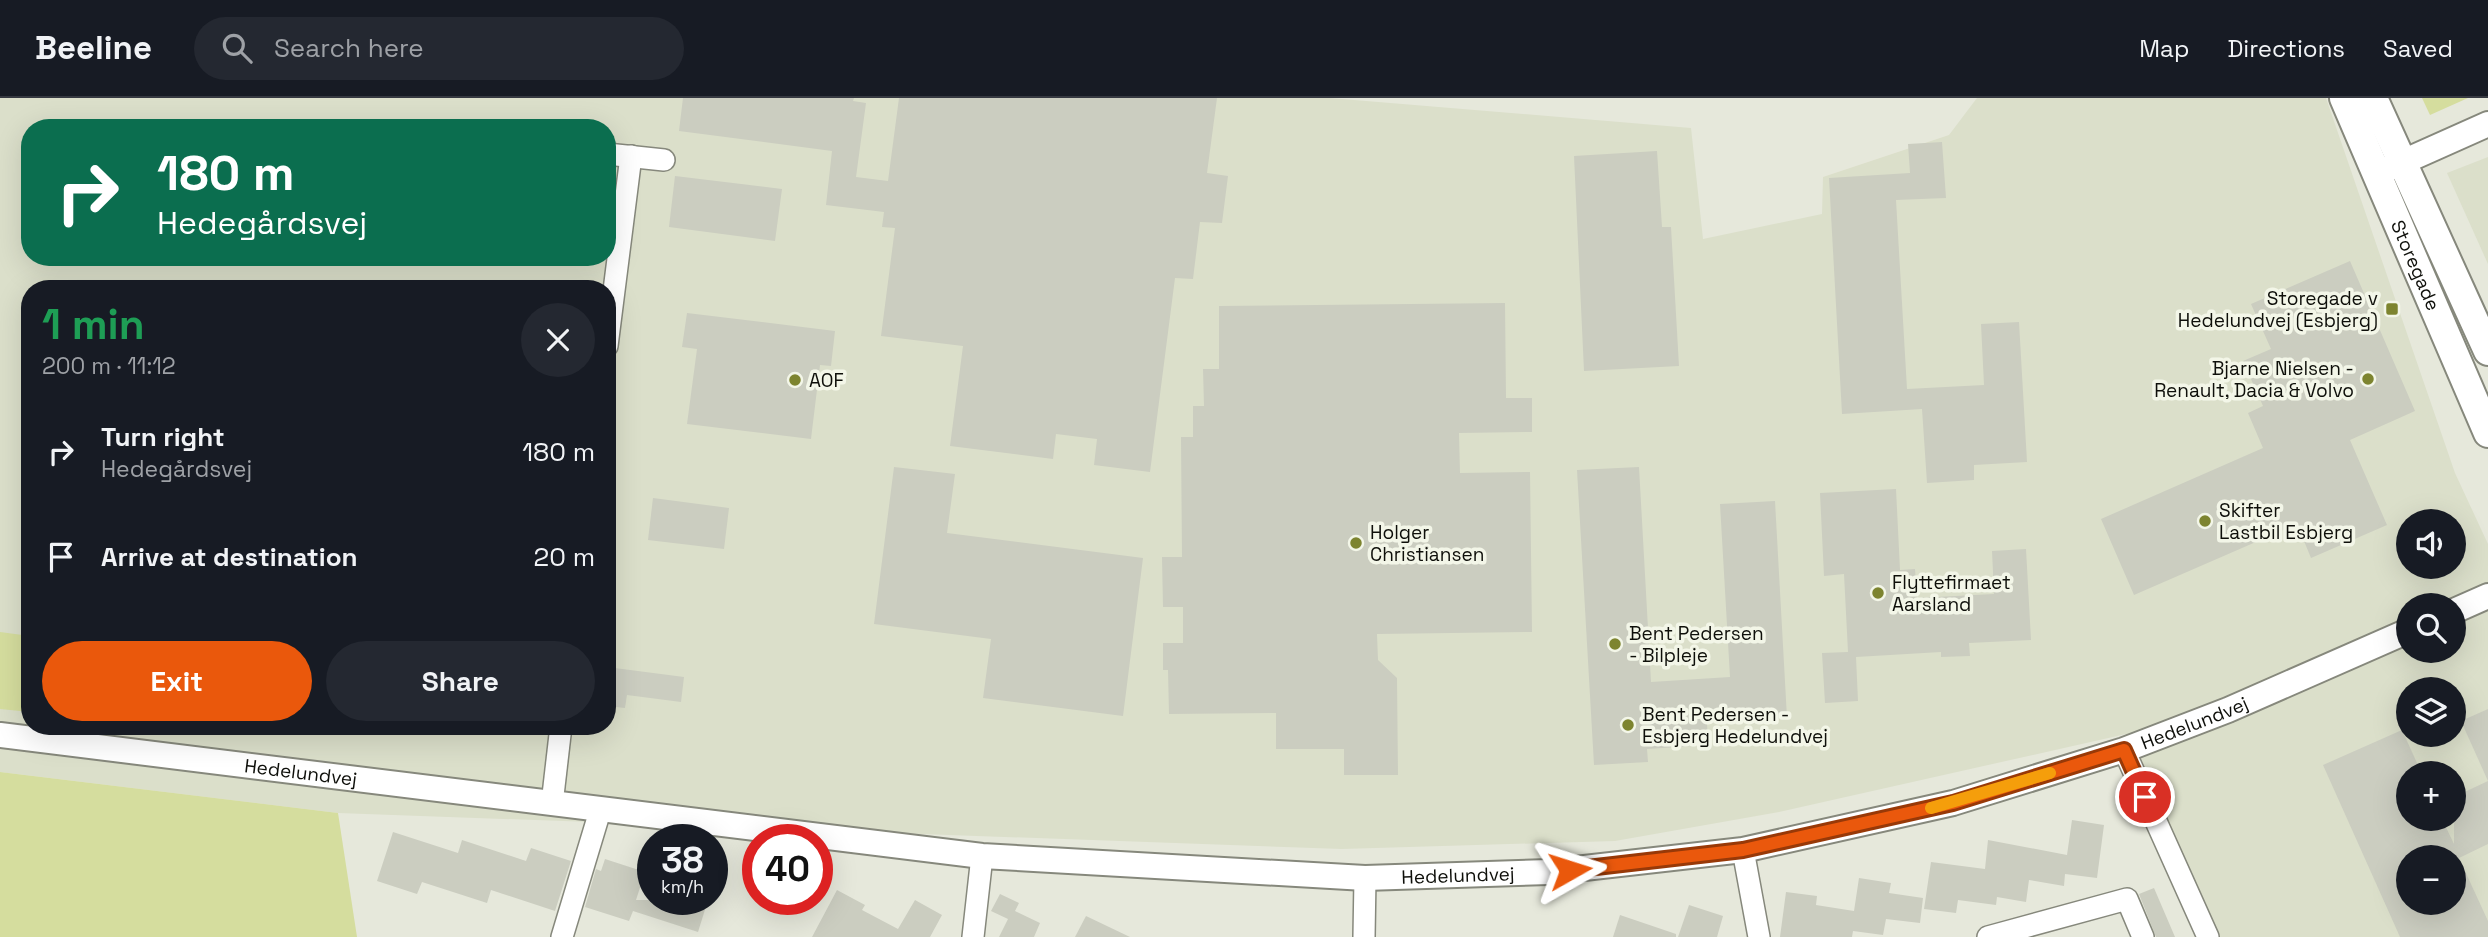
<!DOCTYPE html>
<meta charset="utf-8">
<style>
:root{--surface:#171b24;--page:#242831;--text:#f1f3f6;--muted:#9ea1a6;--line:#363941;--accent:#ea580c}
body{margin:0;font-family:"Space Grotesk",sans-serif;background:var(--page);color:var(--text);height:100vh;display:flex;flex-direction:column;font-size:26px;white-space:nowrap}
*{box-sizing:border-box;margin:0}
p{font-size:23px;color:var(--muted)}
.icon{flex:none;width:38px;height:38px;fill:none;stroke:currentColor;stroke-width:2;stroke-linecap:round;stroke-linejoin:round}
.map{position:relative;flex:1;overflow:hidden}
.side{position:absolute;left:21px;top:182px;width:595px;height:455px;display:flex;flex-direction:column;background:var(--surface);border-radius:28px;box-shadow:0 7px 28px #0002}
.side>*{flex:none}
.top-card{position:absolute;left:21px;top:21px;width:595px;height:147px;border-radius:28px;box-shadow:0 7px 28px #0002;background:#0b6e4f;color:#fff;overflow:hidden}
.buttons{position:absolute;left:2396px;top:411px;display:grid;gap:14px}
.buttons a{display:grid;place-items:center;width:70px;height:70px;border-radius:50%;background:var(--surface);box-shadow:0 7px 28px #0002;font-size:35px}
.speed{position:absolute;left:637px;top:726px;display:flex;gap:14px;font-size:35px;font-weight:700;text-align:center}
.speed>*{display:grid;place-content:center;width:91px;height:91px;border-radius:50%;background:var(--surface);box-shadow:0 7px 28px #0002;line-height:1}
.speed small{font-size:18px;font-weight:400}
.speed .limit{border:10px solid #d22;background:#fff;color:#111}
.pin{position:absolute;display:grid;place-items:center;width:60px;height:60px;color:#fff;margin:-30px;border:4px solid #fff;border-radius:50%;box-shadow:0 2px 7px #0007}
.me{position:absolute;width:77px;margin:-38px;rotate:84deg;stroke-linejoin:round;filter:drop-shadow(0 0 5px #0008)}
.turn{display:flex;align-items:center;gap:24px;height:147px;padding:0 21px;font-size:32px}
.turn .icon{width:91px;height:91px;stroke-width:2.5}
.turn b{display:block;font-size:49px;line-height:60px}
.round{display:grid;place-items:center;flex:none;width:74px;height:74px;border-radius:37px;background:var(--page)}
.summary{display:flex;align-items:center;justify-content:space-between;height:119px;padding:0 21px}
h1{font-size:42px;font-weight:800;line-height:52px;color:#1e9e55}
.action{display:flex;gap:14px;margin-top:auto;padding:14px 21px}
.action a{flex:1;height:80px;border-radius:42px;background:var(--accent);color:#fff;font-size:28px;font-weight:800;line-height:80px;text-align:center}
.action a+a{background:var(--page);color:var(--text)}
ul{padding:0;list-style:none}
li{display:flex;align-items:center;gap:21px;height:105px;padding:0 21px}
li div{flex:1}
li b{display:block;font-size:26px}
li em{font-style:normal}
header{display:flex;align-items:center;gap:42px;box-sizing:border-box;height:98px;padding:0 35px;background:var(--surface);border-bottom:2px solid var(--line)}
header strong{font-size:33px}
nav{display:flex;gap:38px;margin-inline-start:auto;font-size:24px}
.search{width:490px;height:63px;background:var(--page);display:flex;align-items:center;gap:18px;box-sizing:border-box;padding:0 24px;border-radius:38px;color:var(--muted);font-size:26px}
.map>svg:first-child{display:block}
</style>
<header>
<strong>Beeline</strong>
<div class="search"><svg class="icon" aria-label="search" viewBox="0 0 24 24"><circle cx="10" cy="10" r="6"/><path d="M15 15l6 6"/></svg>Search here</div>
<nav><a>Map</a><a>Directions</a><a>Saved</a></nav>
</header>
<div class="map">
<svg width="2488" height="839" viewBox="0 0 2488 839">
<rect width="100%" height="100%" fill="#e6e8db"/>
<!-- built -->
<g fill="#dbdfca" fill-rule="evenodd">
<path d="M0,0H1330L1691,30L1703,141L1822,116L1823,79L1949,37L1977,0H2326L2455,375L2488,446V839H2219L2126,636L1779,714L1615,743L1342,751L338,715L0,674ZM30,30H607V159H30ZM30,191H607V628H30ZM2408,424H2454V469H2408ZM2408,508H2454V553H2408ZM2408,592H2454V637H2408ZM2408,676H2454V721H2408ZM2408,760H2454V805H2408Z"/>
<path d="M2488,59V166L2447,75Z"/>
</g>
<!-- green -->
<g fill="#d5dd9e">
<path d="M2422,0H2468L2430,17Z"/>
<path d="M0,534L30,538V614L0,611Z"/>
<path d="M0,674L338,715L357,839H0Z"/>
</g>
<!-- building -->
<g fill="#cbcdc0" fill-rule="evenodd">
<path d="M683,0H854L853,3L866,5L856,79L888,83L899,0H1217L1207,75L1228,78L1222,125L1200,124L1193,181L1175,180L1150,374L1094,367L1097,341L1056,336L1053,361L950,348L963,248L881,238L895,130L882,129L884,114L826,107L832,53L679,33Z"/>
<path d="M1942,44L1946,100L1896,102L1907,291L1984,287L1981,226L2019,224L2027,364L1974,367V382L1927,385L1922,311L1842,316L1829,80L1910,75L1908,46Z"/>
<path d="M1657,53L1662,129H1671L1679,268L1584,273L1574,58Z"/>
<path d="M675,78L782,91L775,143L669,129Z"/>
<path d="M2350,163L2415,313L2350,342L2387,427L2311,460L2297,426L2134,497L2101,421L2263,350L2248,315L2263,308L2243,263L2271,251L2251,206Z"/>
<path d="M1505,205L1506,300H1532V334L1459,335L1460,375L1530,374L1532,534L1377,536L1378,562L1397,580L1398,677H1344V651H1276V615L1169,616L1168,572H1163V545H1183V509H1163L1162,459H1182L1181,339H1193V308H1204L1203,271H1219V208Z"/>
<path d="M687,215L835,233L831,268L820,267L811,341L687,326L697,251L682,249Z"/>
<path d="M894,369L955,376L947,435L1143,460L1123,618L983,600L991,541L874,526Z"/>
<path d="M1639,369L1651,584L1730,579L1720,406L1775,403L1787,620L1707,625L1708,647L1647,651L1648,664L1594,667L1577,372Z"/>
<path d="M1896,391L1900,472L1915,471L1917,500L1994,496L1992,453L2026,451L2031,542L1969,545L1970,558L1941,559V554L1856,559L1858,603L1825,605L1822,555L1848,554L1844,476L1824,478L1820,395Z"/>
<path d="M653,400L729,410L724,451L648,442Z"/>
<path d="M607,569L684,579L681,604L627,597L625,610L607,608Z"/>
<path d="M2488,611V683L2461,623Z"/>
<path d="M2402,632L2422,676H2408V721H2442L2454,746V699L2488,683V746L2459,760L2488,823V839H2400L2323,667ZM2408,760H2454V805H2408Z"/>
<path d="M2072,722L2104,727L2097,780L2065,776L2064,788L2029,782L2026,804L1997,799L1996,807L1958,802L1956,815L1924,811L1931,764L1985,771L1988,742L2067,757Z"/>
<path d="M393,734L458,755L462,742L526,763L531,750L571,763L555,813L491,792L487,805L422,784L417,796L377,783Z"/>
<path d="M605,761L645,774L636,802H708L698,834L633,813L629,823L585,809L596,771L601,773Z"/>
<path d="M1859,780L1891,785L1889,795L1923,800L1920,825L1886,821L1883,837L1853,833L1852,839H1780L1786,794L1817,798L1816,807L1854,813Z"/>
<path d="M2154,790L2175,839H2156L2139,796Z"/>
<path d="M837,792L865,807L862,812L898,831L915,802L942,817L930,839H812Z"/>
<path d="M1000,796L1019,805L1015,813L1040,825L1034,839H999L1008,821L991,813Z"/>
<path d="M1689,807L1723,818L1717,839H1678Z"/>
<path d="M1620,817L1676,836V839H1613Z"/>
<path d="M1086,818L1130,839H1075Z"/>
</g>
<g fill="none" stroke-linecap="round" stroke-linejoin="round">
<defs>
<g id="minor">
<path d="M607,56L664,62"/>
<path d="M607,248L631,58"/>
<path d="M2124,652L2208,839"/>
<path d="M552,706L561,628"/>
<path d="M1743,752L1759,839"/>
<path d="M562,839L600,713"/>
<path d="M973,839L982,758"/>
<path d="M1364,839L1365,780"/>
<path d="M1988,839L2127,801L2143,839"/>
</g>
<g id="tertiary">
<path d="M2385,72L2488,26"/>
<path d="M2454,513L2488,498"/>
<path id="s1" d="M0,637L982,758L1365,780L1549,774L1743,752L1953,705L2124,652L2228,612L2408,533"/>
</g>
<g id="secondary">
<path id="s2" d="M2344,0L2488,335"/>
<path d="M2373,0L2488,253"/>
</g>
</defs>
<!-- minor casing -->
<use href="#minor" stroke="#86887c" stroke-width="24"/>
<!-- tertiary casing -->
<use href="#tertiary" stroke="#86887c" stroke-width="28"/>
<!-- secondary casing -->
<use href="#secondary" stroke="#86887c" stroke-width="32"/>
<!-- minor -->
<use href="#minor" stroke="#fff" stroke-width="21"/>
<!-- tertiary -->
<use href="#tertiary" stroke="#fff" stroke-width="24"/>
<!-- secondary -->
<use href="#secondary" stroke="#fff" stroke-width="28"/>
</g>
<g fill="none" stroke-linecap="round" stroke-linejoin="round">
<defs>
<path id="route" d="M1570,772L1743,752L1953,705L2124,652L2145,699"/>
</defs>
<!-- route casing -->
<use href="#route" stroke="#983908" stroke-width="18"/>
<!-- route -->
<use href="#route" stroke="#ea580c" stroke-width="12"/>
<!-- slow -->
<path stroke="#f59e0b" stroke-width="12" d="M1931,710L2050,675"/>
</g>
<!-- markers -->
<g fill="#7d842f" stroke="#f3f6e8" stroke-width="2.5">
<rect x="2385" y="204" width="14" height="14" rx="3.5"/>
<circle cx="2368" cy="281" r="7"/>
<circle cx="795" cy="282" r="7"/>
<circle cx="2205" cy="423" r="7"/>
<circle cx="1356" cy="445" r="7"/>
<circle cx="1878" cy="495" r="7"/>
<circle cx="1615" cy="546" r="7"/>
<circle cx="1628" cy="627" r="7"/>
</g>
<g text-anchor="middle" stroke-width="7" stroke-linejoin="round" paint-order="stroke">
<!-- street labels -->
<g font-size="19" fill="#0e0f0a" stroke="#f3f6e8">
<text dy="7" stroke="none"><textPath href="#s2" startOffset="182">Storegade</textPath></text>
<text dy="7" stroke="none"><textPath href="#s1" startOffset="2222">Hedelundvej</textPath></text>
<text dy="7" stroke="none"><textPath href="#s1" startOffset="303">Hedelundvej</textPath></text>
<text dy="7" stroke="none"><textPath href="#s1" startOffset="1466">Hedelundvej</textPath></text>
</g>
<!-- poi labels -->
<g font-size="19" fill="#0e0f0a" stroke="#f3f6e8" text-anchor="start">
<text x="2378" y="207" text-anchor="end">Storegade v<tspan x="2378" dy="22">Hedelundvej (Esbjerg)</tspan></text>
<text x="2354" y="277" text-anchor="end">Bjarne Nielsen -<tspan x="2354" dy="22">Renault, Dacia &amp; Volvo</tspan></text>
<text x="809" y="289">AOF</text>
<text x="2219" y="419">Skifter<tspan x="2219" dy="22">Lastbil Esbjerg</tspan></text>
<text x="1370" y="441">Holger<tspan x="1370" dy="22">Christiansen</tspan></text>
<text x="1892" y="491">Flyttefirmaet<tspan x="1892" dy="22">Aarsland</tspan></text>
<text x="1629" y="542">Bent Pedersen<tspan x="1629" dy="22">- Bilpleje</tspan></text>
<text x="1642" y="623">Bent Pedersen -<tspan x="1642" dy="22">Esbjerg Hedelundvej</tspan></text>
</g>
</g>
</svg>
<div class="buttons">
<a><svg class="icon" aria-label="sound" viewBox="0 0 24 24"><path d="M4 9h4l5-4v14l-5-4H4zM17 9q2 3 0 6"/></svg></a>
<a><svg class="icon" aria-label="search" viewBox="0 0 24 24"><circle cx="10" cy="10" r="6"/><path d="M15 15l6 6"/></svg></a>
<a><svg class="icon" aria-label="layers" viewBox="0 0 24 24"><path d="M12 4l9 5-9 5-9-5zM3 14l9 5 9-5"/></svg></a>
<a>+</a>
<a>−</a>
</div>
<div class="speed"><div>38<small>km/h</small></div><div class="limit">40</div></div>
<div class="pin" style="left:2145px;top:699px;background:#d93025"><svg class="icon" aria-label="arrive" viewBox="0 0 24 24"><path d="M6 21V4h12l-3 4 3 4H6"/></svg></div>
<svg class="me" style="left:1570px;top:772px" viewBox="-20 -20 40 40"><path d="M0-17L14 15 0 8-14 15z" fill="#ea580c" stroke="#fff" stroke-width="4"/></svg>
<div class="top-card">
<div class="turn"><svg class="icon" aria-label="right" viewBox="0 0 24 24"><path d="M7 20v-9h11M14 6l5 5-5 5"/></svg><div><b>180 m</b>Hedegårdsvej</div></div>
</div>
<section class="side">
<div class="summary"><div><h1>1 min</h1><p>200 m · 11:12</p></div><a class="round"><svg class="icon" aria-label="close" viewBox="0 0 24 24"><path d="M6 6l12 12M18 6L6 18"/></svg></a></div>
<ul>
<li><svg class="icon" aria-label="right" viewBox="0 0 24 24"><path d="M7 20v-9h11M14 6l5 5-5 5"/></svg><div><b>Turn right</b><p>Hedegårdsvej</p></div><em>180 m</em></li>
<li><svg class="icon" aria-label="arrive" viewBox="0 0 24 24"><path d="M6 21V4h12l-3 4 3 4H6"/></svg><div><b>Arrive at destination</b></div><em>20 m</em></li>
</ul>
<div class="action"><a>Exit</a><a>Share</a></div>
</section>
</div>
